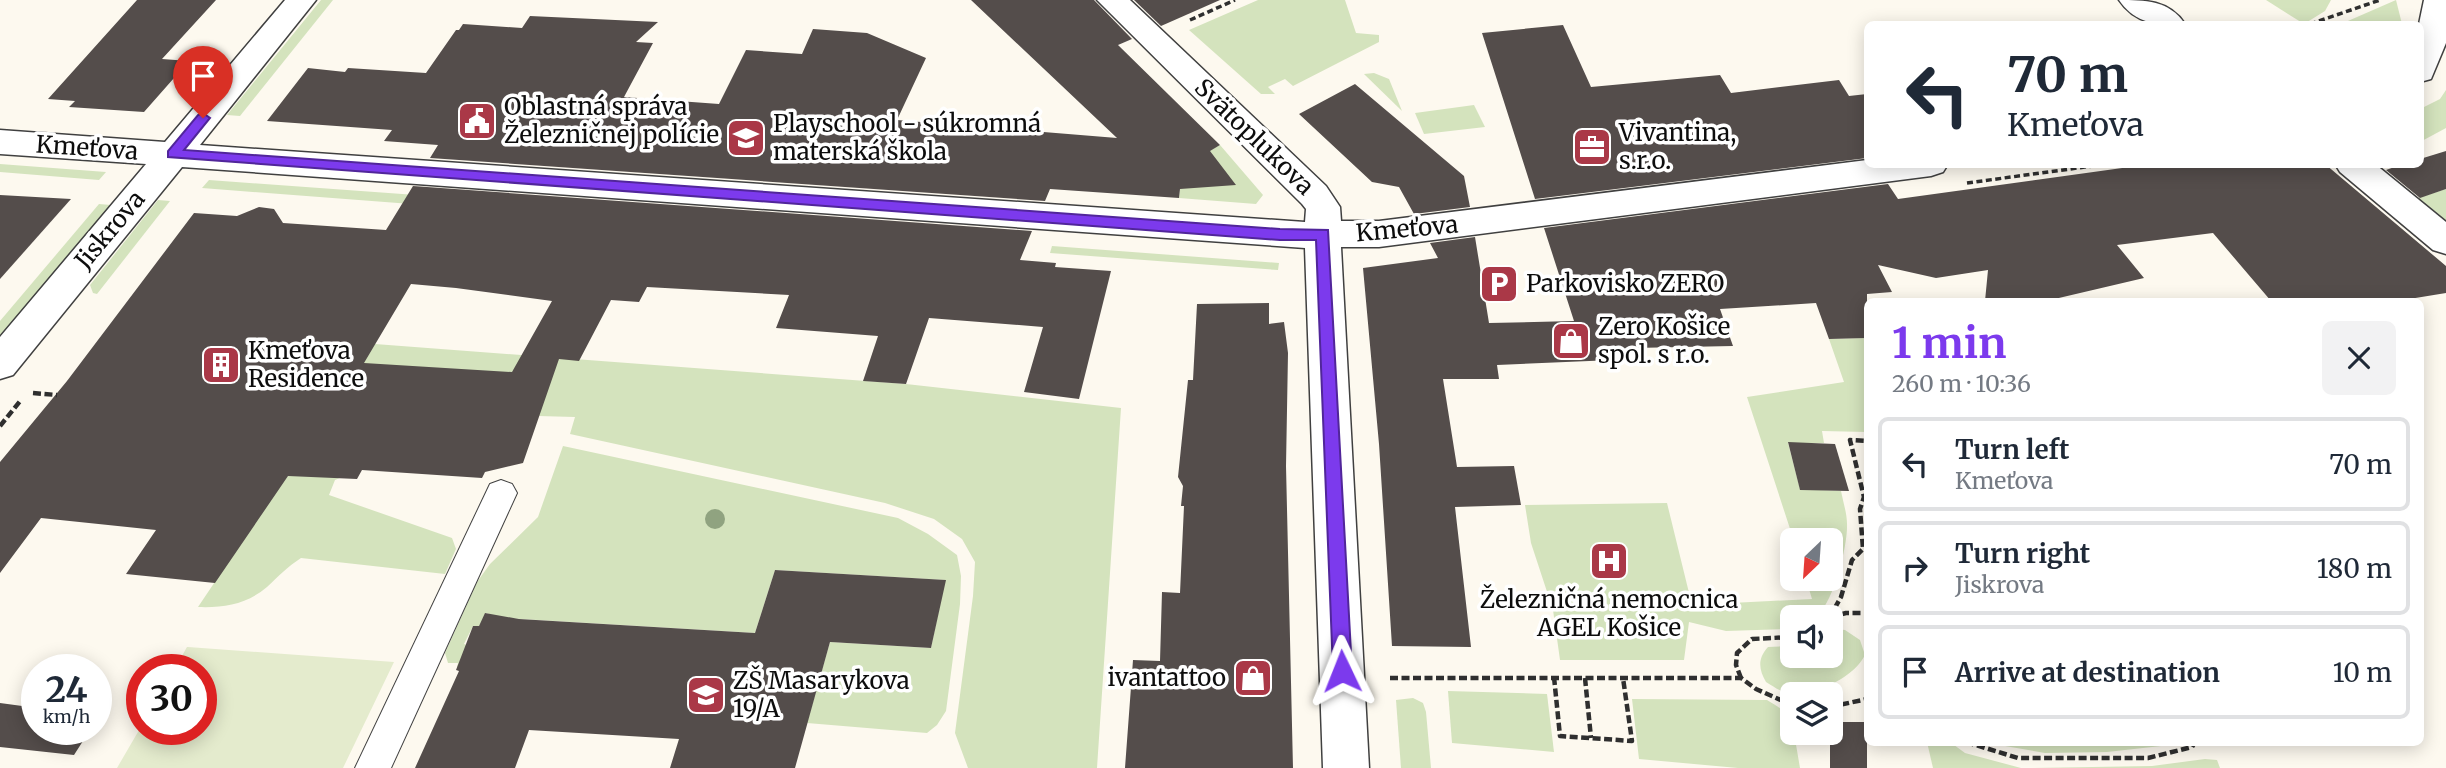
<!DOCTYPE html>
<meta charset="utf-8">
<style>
:root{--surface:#fff;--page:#f2f2f3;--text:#1f2937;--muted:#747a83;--line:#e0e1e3;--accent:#7c3aed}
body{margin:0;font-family:Merriweather,serif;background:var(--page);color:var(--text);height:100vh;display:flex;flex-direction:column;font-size:26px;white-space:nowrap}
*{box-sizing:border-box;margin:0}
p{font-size:23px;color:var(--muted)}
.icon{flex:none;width:38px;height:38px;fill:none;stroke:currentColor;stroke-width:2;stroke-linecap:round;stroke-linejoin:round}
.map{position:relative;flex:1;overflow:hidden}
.panel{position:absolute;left:1864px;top:298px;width:560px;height:448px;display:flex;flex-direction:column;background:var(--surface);border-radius:10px;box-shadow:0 4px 18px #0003}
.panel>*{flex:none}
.hud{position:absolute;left:1864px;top:21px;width:560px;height:147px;border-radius:10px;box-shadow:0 4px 18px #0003;background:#fff;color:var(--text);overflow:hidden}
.needle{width:46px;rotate:205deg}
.controls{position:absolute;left:1780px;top:528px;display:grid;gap:14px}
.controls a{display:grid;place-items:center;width:63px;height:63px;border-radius:10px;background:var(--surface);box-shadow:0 4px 18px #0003;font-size:35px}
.speed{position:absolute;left:21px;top:654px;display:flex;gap:14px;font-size:35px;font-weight:700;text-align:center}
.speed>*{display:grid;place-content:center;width:91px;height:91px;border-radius:50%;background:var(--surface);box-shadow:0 4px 18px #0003;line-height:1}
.speed small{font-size:18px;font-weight:400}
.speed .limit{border:10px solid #d22;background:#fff;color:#111}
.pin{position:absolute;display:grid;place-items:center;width:60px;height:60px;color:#fff;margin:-72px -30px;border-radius:50% 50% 50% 0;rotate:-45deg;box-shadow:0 0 7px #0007}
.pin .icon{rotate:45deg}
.me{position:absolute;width:77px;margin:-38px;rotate:358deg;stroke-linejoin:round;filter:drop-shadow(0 0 5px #0008)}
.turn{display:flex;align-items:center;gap:24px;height:147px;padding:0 28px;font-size:32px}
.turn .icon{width:91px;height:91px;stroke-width:2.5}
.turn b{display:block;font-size:49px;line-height:60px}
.round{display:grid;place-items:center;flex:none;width:74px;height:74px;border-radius:10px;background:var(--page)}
.head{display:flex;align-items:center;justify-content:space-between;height:119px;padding:0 28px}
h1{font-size:42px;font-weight:700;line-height:52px;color:var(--accent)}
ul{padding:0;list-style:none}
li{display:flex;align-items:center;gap:21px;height:94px;margin:0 14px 10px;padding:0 14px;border:4px solid var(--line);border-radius:10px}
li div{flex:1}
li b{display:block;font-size:26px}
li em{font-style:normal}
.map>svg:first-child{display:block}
</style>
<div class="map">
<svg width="2446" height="768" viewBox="0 0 2446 768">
<rect width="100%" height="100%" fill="#fdf9ef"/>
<!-- green -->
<g fill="#d4e3bd">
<path d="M321,0H333L240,116L227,115Z"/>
<path d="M1258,0H1345L1356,33L1379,35V42L1293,86L1285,79L1268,87L1275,94H1261L1189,30Z"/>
<path d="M2266,0H2331L2325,11L2304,24Z"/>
<path d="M2396,0L2402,24H2341Z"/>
<path d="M1374,73L1389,79L1402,111L1364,74Z"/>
<path d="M2446,90V128L2420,142V109L2440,99Z"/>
<path d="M1474,105L1485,127L1424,134L1415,113Z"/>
<path d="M1220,145L1263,195L1256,204L1179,198L1180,188L1214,185L1205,153Z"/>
<path d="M0,164L106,172L99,180L0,172Z"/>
<path d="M209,180L416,195L411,204L202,188Z"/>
<path d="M2446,189V221L2418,198Z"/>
<path d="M158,200L170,201L97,294L93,293L90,285Z"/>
<path d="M99,204L111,205L0,338V321Z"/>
<path d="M1052,246L1279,263L1278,270L1050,253Z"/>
<path d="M1867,338V432L1822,431L1824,443H1788L1800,489L1841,491C1843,502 1847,513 1847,524C1848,544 1834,600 1819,613C1811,619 1801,618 1792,618V627L1788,629L1726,631L1689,622L1684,660H1560L1553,610L1531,543L1525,505L1667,503L1692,605L1812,599L1806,579H1830V541H1794L1747,397L1844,382L1829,339Z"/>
<path d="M375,344L906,384L1121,408L1097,768H968L955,733L973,596L975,562L962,539L934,519L885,503L570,434L575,417L538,416L548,387L335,480L329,495L452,538L456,549L445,574L301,558C287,567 279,576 267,587C247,604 224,608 198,607Z"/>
<path d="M563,446L898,518L928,534L957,555L961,576L960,604L946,711L937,725L927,733L807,723L830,642L931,648L945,580L775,570L755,633L488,617L489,614L486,613L479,626H473L464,644L470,646L461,667H457L458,663H448L445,653L477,582L490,564L538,517Z"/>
<path d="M1831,629L1845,630L1860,640L1865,655C1854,678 1812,698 1787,693C1779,691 1773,686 1766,682C1759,670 1757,659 1768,647L1792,646V656H1830Z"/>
<path d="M1448,691L1547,694L1554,752L1452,743Z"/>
<path d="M1413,698L1423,703L1426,712L1431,768H1401L1396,700Z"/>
<path d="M1632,699L1767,700C1782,709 1792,714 1792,733H1794L1800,768H1738L1639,759Z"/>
<path d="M1927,742H1950L1965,753L2021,768H1933Z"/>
<path d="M1982,742H2165L2161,746L2107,752L2045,753Z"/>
<path d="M2205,759L2217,760L2220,768H2027L2152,766Z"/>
</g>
<!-- pitch -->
<path fill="#e4ebcd" d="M187,647H188L394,662L343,768H117L142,725V730H201V670H174Z"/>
<!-- building -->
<g fill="#544d4b" fill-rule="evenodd">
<path d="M137,0H216L162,59L189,61L144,112L69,107L75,101L48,99Z"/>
<path d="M971,0H1094L1132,39L1118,45L1220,145L1210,151L1236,185L1180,189L1179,198L1050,189L1045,201L430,158L438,145L384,141L392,130L267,121L308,68L345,72L348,68L426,73L456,30H459L463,24L522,28L530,16L658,22L636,42L653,43L624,97L719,104L746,50L802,54L813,29L867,33L926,58L897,120L1117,138Z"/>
<path d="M1134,0H1220L1161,26Z"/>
<path d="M1563,25L1591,87L1720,75L1731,93L1839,80L1849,96L1867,94V158L1535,199L1482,33Z"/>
<path d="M1355,84L1464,176L1470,207L1414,214L1399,187L1372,182L1299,114Z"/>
<path d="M2446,151V189L2420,198L2386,170L2403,164H2420V159Z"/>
<path d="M2151,164H2325L2446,266V293L2397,301H2271L2213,233L2117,245L2144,278L2046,301H1985L1988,270L1936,278L1878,265L1892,292L1867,294V338L1829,339L1816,303L1720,309L1733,346L1633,348L1637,359L1497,365L1499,379H1443L1457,467L1514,466L1521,505L1455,507L1471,647L1392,646L1379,444L1363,268L1438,258L1430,243L1475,237L1489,323L1574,321L1544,228L1888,184L1898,199Z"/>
<path d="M413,186L1032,231L1020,260L1056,263L1055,267L1111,271L1079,399L1024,392L1043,327L929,318L906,384L863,381L878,336L776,328L789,295L647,287L639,302L611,300L579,361L559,359L523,463L485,472L482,478L362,470L357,479L288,476L215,583L126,574L156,530L41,518L0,573V462L67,381L194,213L237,216L259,207L274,209L283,223L386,230ZM411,284L456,288L552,301L512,372L364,363Z"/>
<path d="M0,195L71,199L0,279Z"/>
<path d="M1269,303V324L1284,322L1288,353L1286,466L1293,768H1125L1133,660L1160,661L1162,592L1180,593L1184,506H1181L1183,486L1178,477L1188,380H1193L1197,304Z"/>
<path d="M1788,442L1835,444L1849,491L1800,490Z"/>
<path d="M775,570L946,580L931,648L830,642L795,768H670L679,739L529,730L515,768H415L459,671L456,670L473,626H479L485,613L519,619L755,633Z"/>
<path d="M0,703L37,708V730H90L74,755L0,747Z"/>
<rect x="1830" y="722" width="37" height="46"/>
</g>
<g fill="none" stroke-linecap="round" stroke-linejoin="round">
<defs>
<path id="service" d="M501,480L512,484L517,493L391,768H355L490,484Z"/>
<g id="minor">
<path d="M285,0H316L200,145L1305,222L1306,209L1302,204L1097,0H1130L1326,186L1340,207L1341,221H1379L1867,160V164H1948L1943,172L1931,176L1379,247H1341L1369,768H1323L1305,248L182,167L13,375L0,379V337L146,164L0,154V130L165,142Z"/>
<path d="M2119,0C2145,0 2169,0 2185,24C2159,26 2135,24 2119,0Z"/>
<path d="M2424,0H2446V43L2431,79L2420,82L2419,24Z"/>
<path d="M2335,164H2375L2446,222V254L2433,250L2340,172Z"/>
</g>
</defs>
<!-- service casing -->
<use href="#service" stroke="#404040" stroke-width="2"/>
<!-- minor casing -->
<use href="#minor" stroke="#404040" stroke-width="3"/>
<!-- path-far1 -->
<g stroke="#2f2f2f" stroke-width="3.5" stroke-dasharray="6 3.5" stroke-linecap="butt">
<path d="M1190,20L1235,0"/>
<path d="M2310,24L2380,0"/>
<path d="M1967,183L2107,164"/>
</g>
<!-- path -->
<g stroke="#2f2f2f" stroke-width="4.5" stroke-dasharray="8 3.5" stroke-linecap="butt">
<path d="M33,393L57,395"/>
<path d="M0,426L21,400"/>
<path d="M1830,617L1846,613H1867"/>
<path d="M1829,618L1841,597L1852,560L1863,549L1860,509L1864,497L1850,440L1867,441"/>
<path d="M1554,677L1560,736L1632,741L1623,678"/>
<path d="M1390,678H1741L1756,689L1792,705"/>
<path d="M1585,678L1591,738"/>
<path d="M1741,678L1736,665L1737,653L1752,639L1792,637"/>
<path d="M1830,707L1867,699"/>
<path d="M1966,742L2018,758H2148L2192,747L2195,742"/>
</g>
<!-- service -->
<use href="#service" fill="#fff" fill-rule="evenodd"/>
<!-- minor -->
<use href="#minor" fill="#fff" fill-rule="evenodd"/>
</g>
<!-- trees -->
<circle fill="#90a380" cx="715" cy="519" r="10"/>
<!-- route -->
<path fill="#7c3aed" stroke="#51269a" stroke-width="2" d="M203,113L210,118L184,150L1280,229L1328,230L1352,671L1349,677L1342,679L1336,677L1333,671L1316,240H1280L168,157V151L198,115Z"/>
<!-- icons -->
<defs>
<symbol id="civic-square" viewBox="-11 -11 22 22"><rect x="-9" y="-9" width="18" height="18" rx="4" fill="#aa3847" stroke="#fff"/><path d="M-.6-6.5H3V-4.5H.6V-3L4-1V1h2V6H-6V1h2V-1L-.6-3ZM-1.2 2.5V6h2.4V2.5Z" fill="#fff"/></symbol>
<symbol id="school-square" viewBox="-11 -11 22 22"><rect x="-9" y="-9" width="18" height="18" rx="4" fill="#aa3847" stroke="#fff"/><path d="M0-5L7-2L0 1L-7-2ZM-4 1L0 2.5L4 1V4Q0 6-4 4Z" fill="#fff"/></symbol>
<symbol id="office-square" viewBox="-11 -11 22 22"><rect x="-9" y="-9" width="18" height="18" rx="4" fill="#aa3847" stroke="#fff"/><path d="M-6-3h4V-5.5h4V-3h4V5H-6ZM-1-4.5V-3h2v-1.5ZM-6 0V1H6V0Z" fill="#fff"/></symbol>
<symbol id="parking-square" viewBox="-11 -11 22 22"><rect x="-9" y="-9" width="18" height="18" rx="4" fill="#aa3847" stroke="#fff"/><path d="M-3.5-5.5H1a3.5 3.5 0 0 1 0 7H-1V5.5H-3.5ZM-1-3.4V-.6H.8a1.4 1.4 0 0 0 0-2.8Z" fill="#fff"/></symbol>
<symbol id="shop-square" viewBox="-11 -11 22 22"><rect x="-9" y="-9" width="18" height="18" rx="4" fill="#aa3847" stroke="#fff"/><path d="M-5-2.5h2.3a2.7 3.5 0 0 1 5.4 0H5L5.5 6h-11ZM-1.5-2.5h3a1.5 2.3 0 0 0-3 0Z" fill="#fff"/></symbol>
<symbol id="building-square" viewBox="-11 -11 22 22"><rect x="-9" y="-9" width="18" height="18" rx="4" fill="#aa3847" stroke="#fff"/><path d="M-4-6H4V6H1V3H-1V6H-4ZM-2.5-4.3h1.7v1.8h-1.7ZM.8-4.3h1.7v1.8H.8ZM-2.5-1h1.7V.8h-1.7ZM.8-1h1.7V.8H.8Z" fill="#fff"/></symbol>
<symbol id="hospital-square" viewBox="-11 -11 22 22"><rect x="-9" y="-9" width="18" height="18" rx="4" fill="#aa3847" stroke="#fff"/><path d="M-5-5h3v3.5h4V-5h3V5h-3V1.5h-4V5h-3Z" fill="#fff"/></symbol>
</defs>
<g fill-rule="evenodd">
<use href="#civic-square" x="455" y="99" width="44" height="44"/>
<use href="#school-square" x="724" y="116" width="44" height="44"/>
<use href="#office-square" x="1570" y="125" width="44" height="44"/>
<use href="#parking-square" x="1477" y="262" width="44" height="44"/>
<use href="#shop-square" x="1549" y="319" width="44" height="44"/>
<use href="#building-square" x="199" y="343" width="44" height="44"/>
<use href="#hospital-square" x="1587" y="539" width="44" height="44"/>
<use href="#shop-square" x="1231" y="656" width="44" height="44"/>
<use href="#school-square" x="684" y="673" width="44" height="44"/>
</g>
<g text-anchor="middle" stroke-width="7" stroke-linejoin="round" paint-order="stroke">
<!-- poi labels -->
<g font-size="24" fill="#0d0d0d" stroke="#fff" text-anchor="start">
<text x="504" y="115">Oblastná správa<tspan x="504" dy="28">Železničnej polície</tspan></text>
<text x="773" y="132">Playschool - súkromná<tspan x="773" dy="28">materská škola</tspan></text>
<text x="1619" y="141">Vivantina,<tspan x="1619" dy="28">s.r.o.</tspan></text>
<text x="1526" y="292">Parkovisko ZERO</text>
<text x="1598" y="335">Zero Košice<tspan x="1598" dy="28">spol. s r.o.</tspan></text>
<text x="248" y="359">Kmeťova<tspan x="248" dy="28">Residence</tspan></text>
<text x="1609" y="608" text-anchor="middle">Železničná nemocnica<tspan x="1609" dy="28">AGEL Košice</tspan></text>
<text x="1226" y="686" text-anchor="end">ivantattoo</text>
<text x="733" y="689">ZŠ Masarykova<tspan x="733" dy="28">19/A</tspan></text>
</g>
<!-- street labels -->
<g font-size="24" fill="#0d0d0d" stroke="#fff">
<text transform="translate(1254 137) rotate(44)" y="8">Svätoplukova</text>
<text transform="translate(87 148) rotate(4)" y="8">Kmeťova</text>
<text transform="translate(1407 229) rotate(-5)" y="8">Kmeťova</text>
<text transform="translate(110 230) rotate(-50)" y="8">Jiskrova</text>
</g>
</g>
</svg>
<div class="controls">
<a><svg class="needle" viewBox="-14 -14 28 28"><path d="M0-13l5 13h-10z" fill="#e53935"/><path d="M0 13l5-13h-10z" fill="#747a83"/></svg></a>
<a><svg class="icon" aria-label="sound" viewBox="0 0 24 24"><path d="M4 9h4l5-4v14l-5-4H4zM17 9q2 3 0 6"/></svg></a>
<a><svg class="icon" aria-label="layers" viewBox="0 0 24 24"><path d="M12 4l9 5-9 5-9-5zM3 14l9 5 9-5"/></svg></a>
</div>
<div class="speed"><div>24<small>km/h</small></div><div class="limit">30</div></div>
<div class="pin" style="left:203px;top:118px;background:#d93025"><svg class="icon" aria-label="arrive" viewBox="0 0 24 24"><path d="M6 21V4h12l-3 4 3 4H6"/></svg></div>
<svg class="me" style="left:1342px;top:671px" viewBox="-20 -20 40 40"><path d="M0-17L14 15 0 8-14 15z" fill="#7c3aed" stroke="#fff" stroke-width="4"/></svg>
<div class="hud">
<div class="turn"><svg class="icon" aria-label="left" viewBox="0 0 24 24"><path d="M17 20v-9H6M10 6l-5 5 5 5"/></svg><div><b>70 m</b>Kmeťova</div></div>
</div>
<section class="panel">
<div class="head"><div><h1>1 min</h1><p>260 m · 10:36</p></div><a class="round"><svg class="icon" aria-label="close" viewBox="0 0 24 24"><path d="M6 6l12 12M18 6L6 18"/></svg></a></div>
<ul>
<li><svg class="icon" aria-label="left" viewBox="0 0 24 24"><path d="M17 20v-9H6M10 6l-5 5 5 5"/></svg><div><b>Turn left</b><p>Kmeťova</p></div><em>70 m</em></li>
<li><svg class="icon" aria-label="right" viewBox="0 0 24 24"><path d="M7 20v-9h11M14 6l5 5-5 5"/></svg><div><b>Turn right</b><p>Jiskrova</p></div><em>180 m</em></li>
<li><svg class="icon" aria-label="arrive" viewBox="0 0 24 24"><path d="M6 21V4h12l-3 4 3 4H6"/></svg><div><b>Arrive at destination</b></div><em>10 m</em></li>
</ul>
</section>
</div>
